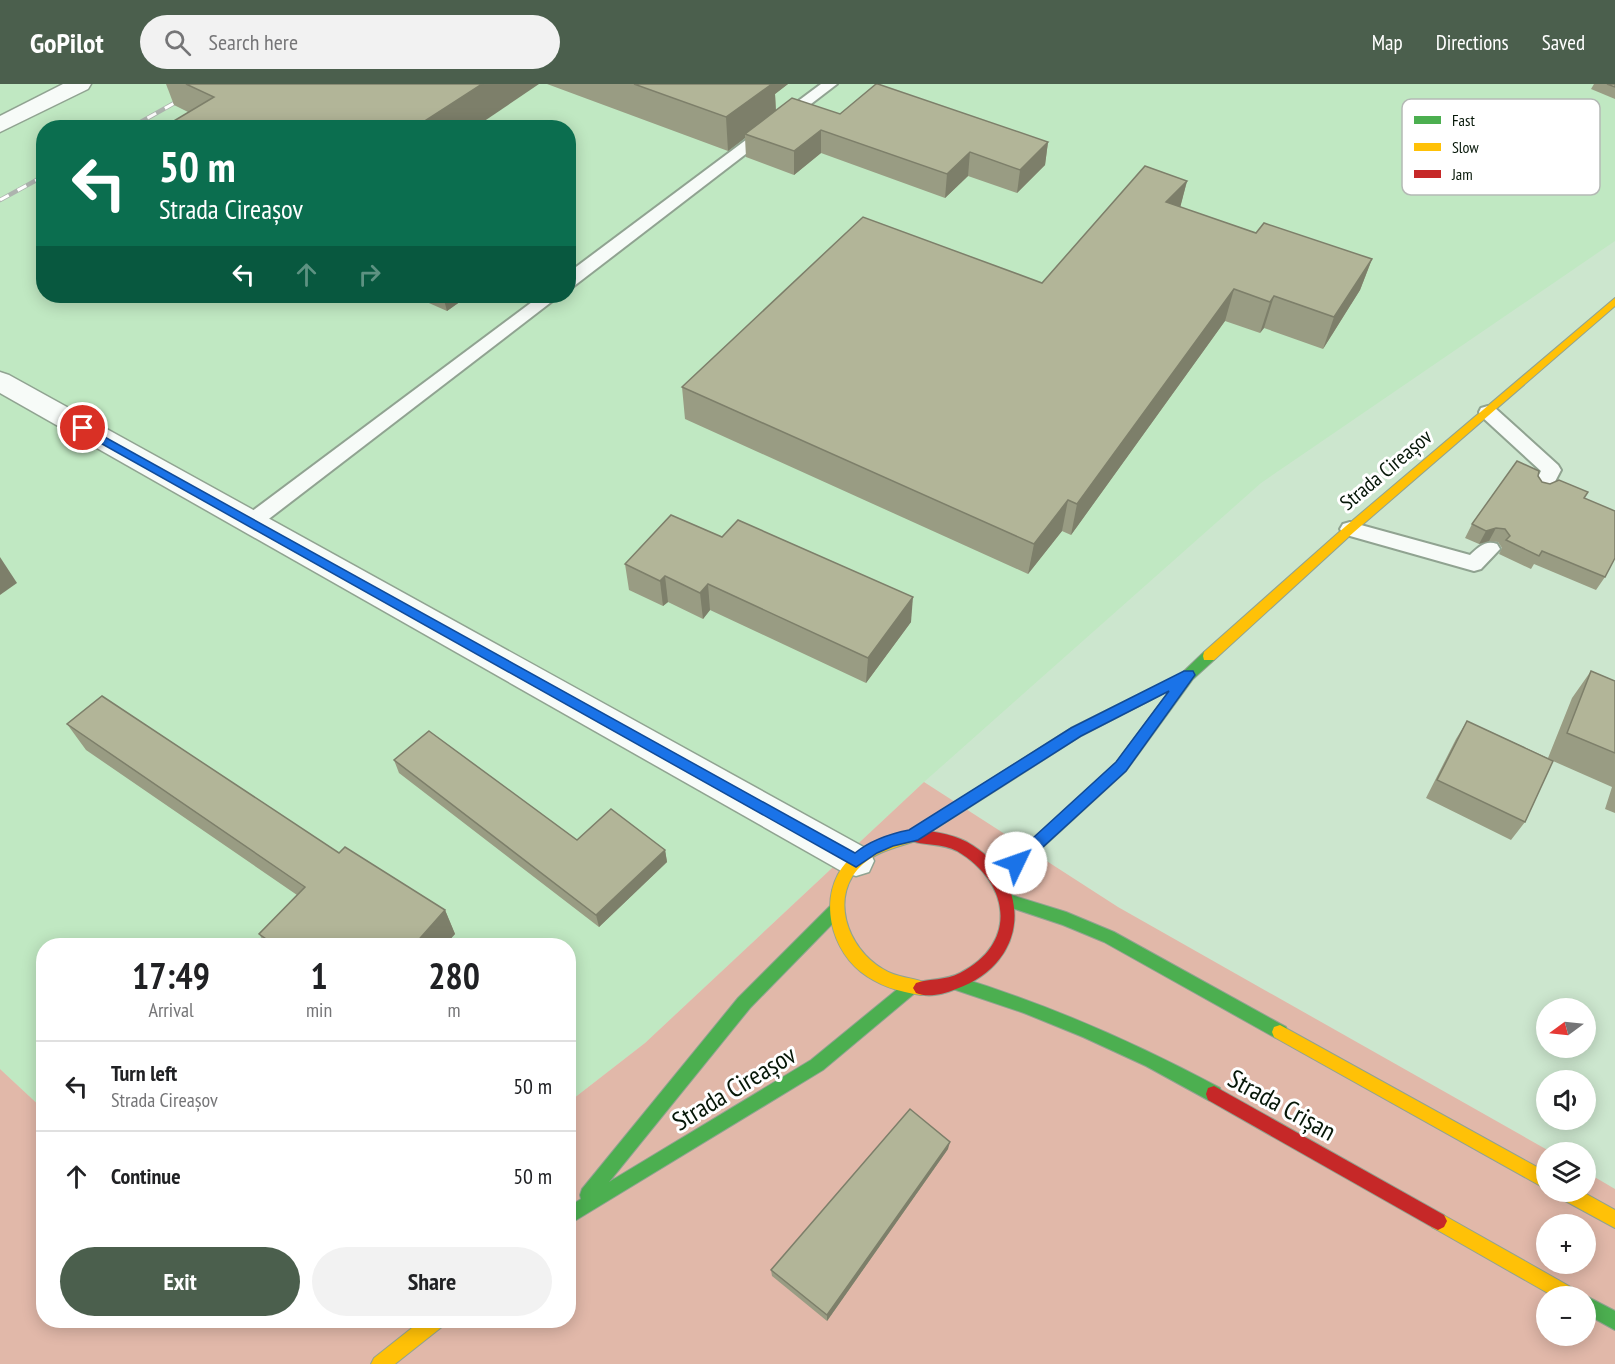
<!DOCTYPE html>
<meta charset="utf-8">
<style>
:root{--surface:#fff;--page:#f2f2f2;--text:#202124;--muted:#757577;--line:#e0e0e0;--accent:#4b5f4d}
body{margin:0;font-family:"PT Sans Narrow",sans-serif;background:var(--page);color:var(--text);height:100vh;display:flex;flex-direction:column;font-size:22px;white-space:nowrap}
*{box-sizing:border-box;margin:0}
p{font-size:20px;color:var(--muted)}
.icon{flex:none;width:33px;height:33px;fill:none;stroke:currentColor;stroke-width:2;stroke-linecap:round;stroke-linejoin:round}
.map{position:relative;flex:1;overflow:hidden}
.side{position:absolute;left:36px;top:854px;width:540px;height:390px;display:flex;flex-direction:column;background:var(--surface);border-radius:24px;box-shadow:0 3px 15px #0003}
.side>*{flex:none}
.top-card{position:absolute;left:36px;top:36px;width:540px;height:183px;border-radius:24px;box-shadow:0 3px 15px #0003;background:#0b6e4f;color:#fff;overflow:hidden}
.needle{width:39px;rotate:255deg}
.tools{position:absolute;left:1536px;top:914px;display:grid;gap:12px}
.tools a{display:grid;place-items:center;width:60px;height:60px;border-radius:50%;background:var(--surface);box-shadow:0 3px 15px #0003;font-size:30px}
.pin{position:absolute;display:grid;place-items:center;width:51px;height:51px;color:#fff;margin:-26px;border:3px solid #fff;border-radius:50%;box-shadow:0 2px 6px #0007}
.me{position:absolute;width:66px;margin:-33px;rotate:48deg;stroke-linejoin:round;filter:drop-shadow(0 0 4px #0008)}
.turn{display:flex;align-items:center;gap:21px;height:126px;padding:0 24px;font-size:27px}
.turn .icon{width:78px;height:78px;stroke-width:2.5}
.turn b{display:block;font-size:42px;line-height:51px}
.lanes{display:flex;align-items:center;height:57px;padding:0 24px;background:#0003;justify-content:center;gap:30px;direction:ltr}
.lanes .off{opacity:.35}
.eta{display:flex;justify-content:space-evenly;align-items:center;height:102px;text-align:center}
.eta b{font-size:36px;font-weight:700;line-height:42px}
.primary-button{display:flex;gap:12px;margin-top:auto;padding:12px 24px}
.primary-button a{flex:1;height:69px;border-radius:36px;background:var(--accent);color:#fff;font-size:24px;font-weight:700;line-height:69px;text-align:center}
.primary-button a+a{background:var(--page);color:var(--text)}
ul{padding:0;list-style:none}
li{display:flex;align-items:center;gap:18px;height:90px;padding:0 24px;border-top:2px solid var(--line)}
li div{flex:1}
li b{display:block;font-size:22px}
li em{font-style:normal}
header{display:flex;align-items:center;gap:36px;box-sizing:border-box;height:84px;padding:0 30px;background:var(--accent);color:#fff}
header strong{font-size:28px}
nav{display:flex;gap:33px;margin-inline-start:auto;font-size:21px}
.search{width:420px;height:54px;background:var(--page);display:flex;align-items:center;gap:15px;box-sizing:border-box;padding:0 21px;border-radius:33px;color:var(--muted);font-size:22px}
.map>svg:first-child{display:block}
</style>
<header>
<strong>GoPilot</strong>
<div class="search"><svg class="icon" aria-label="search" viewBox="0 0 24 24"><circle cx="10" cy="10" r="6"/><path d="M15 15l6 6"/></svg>Search here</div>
<nav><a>Map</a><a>Directions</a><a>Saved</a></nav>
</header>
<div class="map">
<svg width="1615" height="1280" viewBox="0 0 1615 1280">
<rect width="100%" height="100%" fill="#cce6ce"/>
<!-- built -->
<path fill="#c0e8c2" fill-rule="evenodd" d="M0,0H1615V157L1261,399L924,698L645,959L569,1018L568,861H44L43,1025L0,985ZM44,44H568V212H44Z"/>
<!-- green -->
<path fill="#e1b8a9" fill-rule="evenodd" d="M924,698L1118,823L1551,1068H1546V1107H1586V1088L1615,1105V1280H0V985L43,1025L44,1236H268L274,1242L282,1236H568L569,1018L645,959ZM1546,1140H1586V1179H1546ZM1546,1212H1586V1251H1546Z"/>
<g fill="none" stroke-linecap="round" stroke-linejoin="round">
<defs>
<g id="lane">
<path d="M821,0H837L574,202L568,203V189Z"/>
<path d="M540,212H559L257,444L250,446L243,444L240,439L243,434Z"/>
<path d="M1488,322L1495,324L1558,381L1561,386L1549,409L1542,411L1535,409L1532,404L1541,387L1481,332L1479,328L1481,324Z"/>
<path d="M1350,438L1470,471C1479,463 1485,456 1497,460L1500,465L1481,485L1474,487L1343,450L1340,445L1343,440Z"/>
</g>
<g id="street">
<path d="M63,0H91L88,5L0,48V32Z"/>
<path d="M0,288L9,291L869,766L874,777L869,788L856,792L843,788L0,309Z"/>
</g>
<g id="fast">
<path d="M1209,567L1214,568L1215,572L1214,576L1193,595L1126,687L1004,799L999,801L994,799L992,795L994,791L1116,679L1170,606L1081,652L918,756L913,758L908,756L906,752L908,748L1071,644L1182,589L1204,568Z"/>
<path d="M1008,810L1066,828L1114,848L1286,943L1288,948L1286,953L1280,955L1274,953L1104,858L1063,841L1003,821L1001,816L1003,811Z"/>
<path d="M836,819L841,821L843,826L841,831L750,924L609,1098L811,976L905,899L910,897L915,899L918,904L915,909L823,986L568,1141V1123L581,1115L580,1111L582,1105L738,914L831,821Z"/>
<path d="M958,893C1050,921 1136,959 1220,1004L1222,1010L1220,1016L1214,1018L1208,1016L1146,982L1083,953L1024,929L953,905L950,900L953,895Z"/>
<path d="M1586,1212L1615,1227V1246L1586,1230Z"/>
</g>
<g id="slow">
<path d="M1615,214V222L1354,448L1214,576H1204L1203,572L1204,568L1346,442Z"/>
<path d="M913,746L918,748L920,752L918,756C899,763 879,766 863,780C828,811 847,864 883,885C897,894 912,893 926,899L929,904L926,909L921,911C899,908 879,902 861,888C826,860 817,801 854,771C870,757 893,751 913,746Z"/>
<path d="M1280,941L1546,1088V1105L1274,953L1272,948L1274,943Z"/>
<path d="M1556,1107H1581L1615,1126V1144L1558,1113Z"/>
<path d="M1438,1128L1576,1206L1579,1212H1553L1432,1143L1429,1137L1432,1131Z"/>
<path d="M422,1236H446L443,1242L395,1280H371L374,1274Z"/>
</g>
<g id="jam">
<path d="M913,746C931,747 950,749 967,758C1034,796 1030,879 956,905C944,910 928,914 916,909L913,904L916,899C930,894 945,897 960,889C1019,859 1010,798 957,767C942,759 924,762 908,756L906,752L908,748Z"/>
<path d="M1214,1002L1444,1131L1447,1137L1444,1143L1438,1146L1432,1143L1208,1016L1206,1010L1208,1004Z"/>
</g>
</defs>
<!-- lane casing -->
<use href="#lane" stroke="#90a391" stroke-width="4"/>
<!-- street casing -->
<use href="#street" stroke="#90a391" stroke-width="3"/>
<!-- fast casing -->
<use href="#fast" stroke="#90a391" stroke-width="2"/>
<!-- slow casing -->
<use href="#slow" stroke="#90a391" stroke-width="2"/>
<!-- jam casing -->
<use href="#jam" stroke="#90a391" stroke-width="2"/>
<!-- lane -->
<use href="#lane" fill="#f7fbf8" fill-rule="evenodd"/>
<!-- street -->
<use href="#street" fill="#f7fbf8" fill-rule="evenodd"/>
<!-- fast -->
<use href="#fast" fill="#4caf50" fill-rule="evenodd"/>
<!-- slow -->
<use href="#slow" fill="#ffc107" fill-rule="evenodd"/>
<!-- jam -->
<use href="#jam" fill="#c62828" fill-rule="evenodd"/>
<defs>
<g id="rail">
<path d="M130,44L208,0"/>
<path d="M0,116L44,92"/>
</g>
</defs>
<!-- rail casing -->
<use href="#rail" stroke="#adb3ae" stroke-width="4.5"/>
<!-- rail -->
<use href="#rail" stroke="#fff" stroke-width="3" stroke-dasharray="10" stroke-linecap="butt"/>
</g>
<!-- wall -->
<g fill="#999c83">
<path d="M166,0H539L188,28L174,21Z"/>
<path d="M547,0H788L775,10L776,26L840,30L1048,58L1045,81L1017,109L968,92L945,114L821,69L794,91L746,73L745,54L728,67Z"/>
<path d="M1594,0H1615V15L1591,5Z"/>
<path d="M1187,97L1180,123L1256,149L1372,175L1360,206L1323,265L1264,244L1260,249L1225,237L1071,451L1062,447L1028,490L685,335L682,303L1042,199Z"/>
<path d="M413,212H468L447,227Z"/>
<path d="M1538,392L1542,398L1584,414L1605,493L1596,506L1534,480L1531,485L1499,470L1502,464L1498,458L1489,457L1479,460L1465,454L1472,440Z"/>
<path d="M625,480L911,538L866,599L710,526L703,535L668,518L663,522L629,506Z"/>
<path d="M1591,587L1615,597V729L1605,725L1612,703L1553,677L1525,738L1511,756L1426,714L1456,655L1467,637L1548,674L1572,614Z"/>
<path d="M67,640L339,769L445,826L455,850L445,861H266L259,850L297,811L86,666Z"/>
<path d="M394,676L577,756L665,766L667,778L599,843L399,689Z"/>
<path d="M948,1065L827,1237L772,1192L771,1186Z"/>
</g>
<!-- shaded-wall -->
<g fill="#7d7f6a">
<path d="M482,0H539L474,44H414Z"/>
<path d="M756,0H788L775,10L776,31L745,50V54L728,67L726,33Z"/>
<path d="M821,46V69L794,91V67Z"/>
<path d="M1048,58L1045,81L1017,109L1020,86Z"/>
<path d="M970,68L968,92L945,114L947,90Z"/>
<path d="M1187,97L1179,128L1166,118Z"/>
<path d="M1372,175L1360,206L1323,265L1334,233Z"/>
<path d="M1234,205L1225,237L1071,451L1077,420Z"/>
<path d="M443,212H468L447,227Z"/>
<path d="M1274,212L1264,244L1260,249L1270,218Z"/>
<path d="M1068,416L1062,447L1028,490L1034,460Z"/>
<path d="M1496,444L1489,457L1479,460L1486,447Z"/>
<path d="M0,473L17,499L0,511Z"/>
<path d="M665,492L668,518L663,522L660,497Z"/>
<path d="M708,500L710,526L703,535L700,509Z"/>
<path d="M913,513L911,538L866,599L868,574Z"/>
<path d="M665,766L667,778L599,843L596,831Z"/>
<path d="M445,826L455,850L445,861H414Z"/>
<path d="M950,1058L948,1065L827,1237V1231Z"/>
</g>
<!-- building -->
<g fill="#b2b598" stroke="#7d7f6a" stroke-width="1.5">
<path d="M186,0H482L414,44H162L214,13Z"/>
<path d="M634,0H772L726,33Z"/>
<path d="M876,0H878L1048,58L1020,86L970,68L947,90L821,46L794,67L745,50L792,14L840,30Z"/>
<path d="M1607,0H1615V3Z"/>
<path d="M1145,82L1187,97L1166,118L1256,149L1264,139L1372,175L1334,233L1274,212L1270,218L1234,205L1077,420L1068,416L1034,460L682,303L863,133L1042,199Z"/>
<path d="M1517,377L1539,387L1538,392L1542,398L1550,400L1559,396L1588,408L1584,414L1615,427V474L1605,493L1542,467L1539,472L1506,456L1510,452L1505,445L1496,444L1486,447L1472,440Z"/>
<path d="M671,431L722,453L738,436L913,513L868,574L708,500L700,509L665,492L660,497L625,480Z"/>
<path d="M1591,587L1615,597V669L1567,649Z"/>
<path d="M102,612L339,769L345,763L445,826L414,861H275L259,850L305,803L67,640Z"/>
<path d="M1467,637L1553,677L1525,738L1437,696Z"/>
<path d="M429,647L577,756L611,725L665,766L596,831L394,676Z"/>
<path d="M910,1025L950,1058L827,1231L771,1186Z"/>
</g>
<!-- route -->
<path fill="#1a73e8" stroke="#114b97" stroke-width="1.5" d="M83,341L855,769C871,756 889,750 909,746L1071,644L1184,587H1193L1195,591L1126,687L1021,783L1016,785L1011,783L1009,779L1011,774L1116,678L1169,607L1081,652L918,756L893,762L877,769L856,783L79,347V342Z"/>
<g text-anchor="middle" stroke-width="6" stroke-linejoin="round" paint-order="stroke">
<!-- street labels -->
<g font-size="21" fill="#061708" stroke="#fff">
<text transform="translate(1386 386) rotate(-40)" y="7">Strada Cireașov</text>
</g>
<!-- near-street labels -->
<g font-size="26" fill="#061708" stroke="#fff">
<text transform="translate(734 1004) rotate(-31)" y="9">Strada Cireașov</text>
<text transform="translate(1282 1021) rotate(29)" y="9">Strada Crișan</text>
</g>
</g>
<!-- legend -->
<rect x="1402" y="15" width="198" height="96" rx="9" fill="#fff" stroke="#b4b9b5" stroke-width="1.5"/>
<rect x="1414" y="32" width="27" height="8" fill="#4caf50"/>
<rect x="1414" y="59" width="27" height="8" fill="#ffc107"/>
<rect x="1414" y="86" width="27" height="8" fill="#c62828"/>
<g font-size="16" fill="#061708">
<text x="1452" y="42">Fast</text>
<text x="1452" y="69">Slow</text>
<text x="1452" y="96">Jam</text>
</g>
</svg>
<div class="tools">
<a><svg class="needle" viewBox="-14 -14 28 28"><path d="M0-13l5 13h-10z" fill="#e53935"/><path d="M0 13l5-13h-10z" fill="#757577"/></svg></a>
<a><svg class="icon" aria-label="sound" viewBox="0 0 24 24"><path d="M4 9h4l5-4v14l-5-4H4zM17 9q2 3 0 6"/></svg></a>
<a><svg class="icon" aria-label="layers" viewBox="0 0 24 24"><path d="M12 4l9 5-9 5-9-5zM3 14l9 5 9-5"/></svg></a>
<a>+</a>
<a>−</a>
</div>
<div class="pin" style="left:83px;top:344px;background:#d93025"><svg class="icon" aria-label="arrive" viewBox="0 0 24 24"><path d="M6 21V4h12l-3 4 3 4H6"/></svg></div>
<svg class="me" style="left:1016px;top:779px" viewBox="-20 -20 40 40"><circle r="19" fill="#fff"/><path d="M0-13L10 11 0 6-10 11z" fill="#1a73e8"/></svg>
<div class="top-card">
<div class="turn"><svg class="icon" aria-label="left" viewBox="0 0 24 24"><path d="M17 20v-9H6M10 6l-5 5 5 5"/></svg><div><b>50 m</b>Strada Cireașov</div></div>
<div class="lanes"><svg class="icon" aria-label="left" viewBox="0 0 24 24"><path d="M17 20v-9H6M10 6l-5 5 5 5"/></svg><svg class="icon off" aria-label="ahead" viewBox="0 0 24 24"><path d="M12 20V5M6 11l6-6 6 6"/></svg><svg class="icon off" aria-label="right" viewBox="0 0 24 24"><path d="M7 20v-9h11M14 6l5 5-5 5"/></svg></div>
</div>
<section class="side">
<div class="eta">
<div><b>17:49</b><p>Arrival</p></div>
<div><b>1</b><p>min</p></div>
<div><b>280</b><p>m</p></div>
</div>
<ul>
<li><svg class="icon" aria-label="left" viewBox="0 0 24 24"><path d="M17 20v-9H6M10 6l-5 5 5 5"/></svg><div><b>Turn left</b><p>Strada Cireașov</p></div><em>50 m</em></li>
<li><svg class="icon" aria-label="ahead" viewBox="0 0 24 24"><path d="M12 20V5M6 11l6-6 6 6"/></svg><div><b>Continue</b></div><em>50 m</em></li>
</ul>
<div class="primary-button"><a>Exit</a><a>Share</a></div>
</section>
</div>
